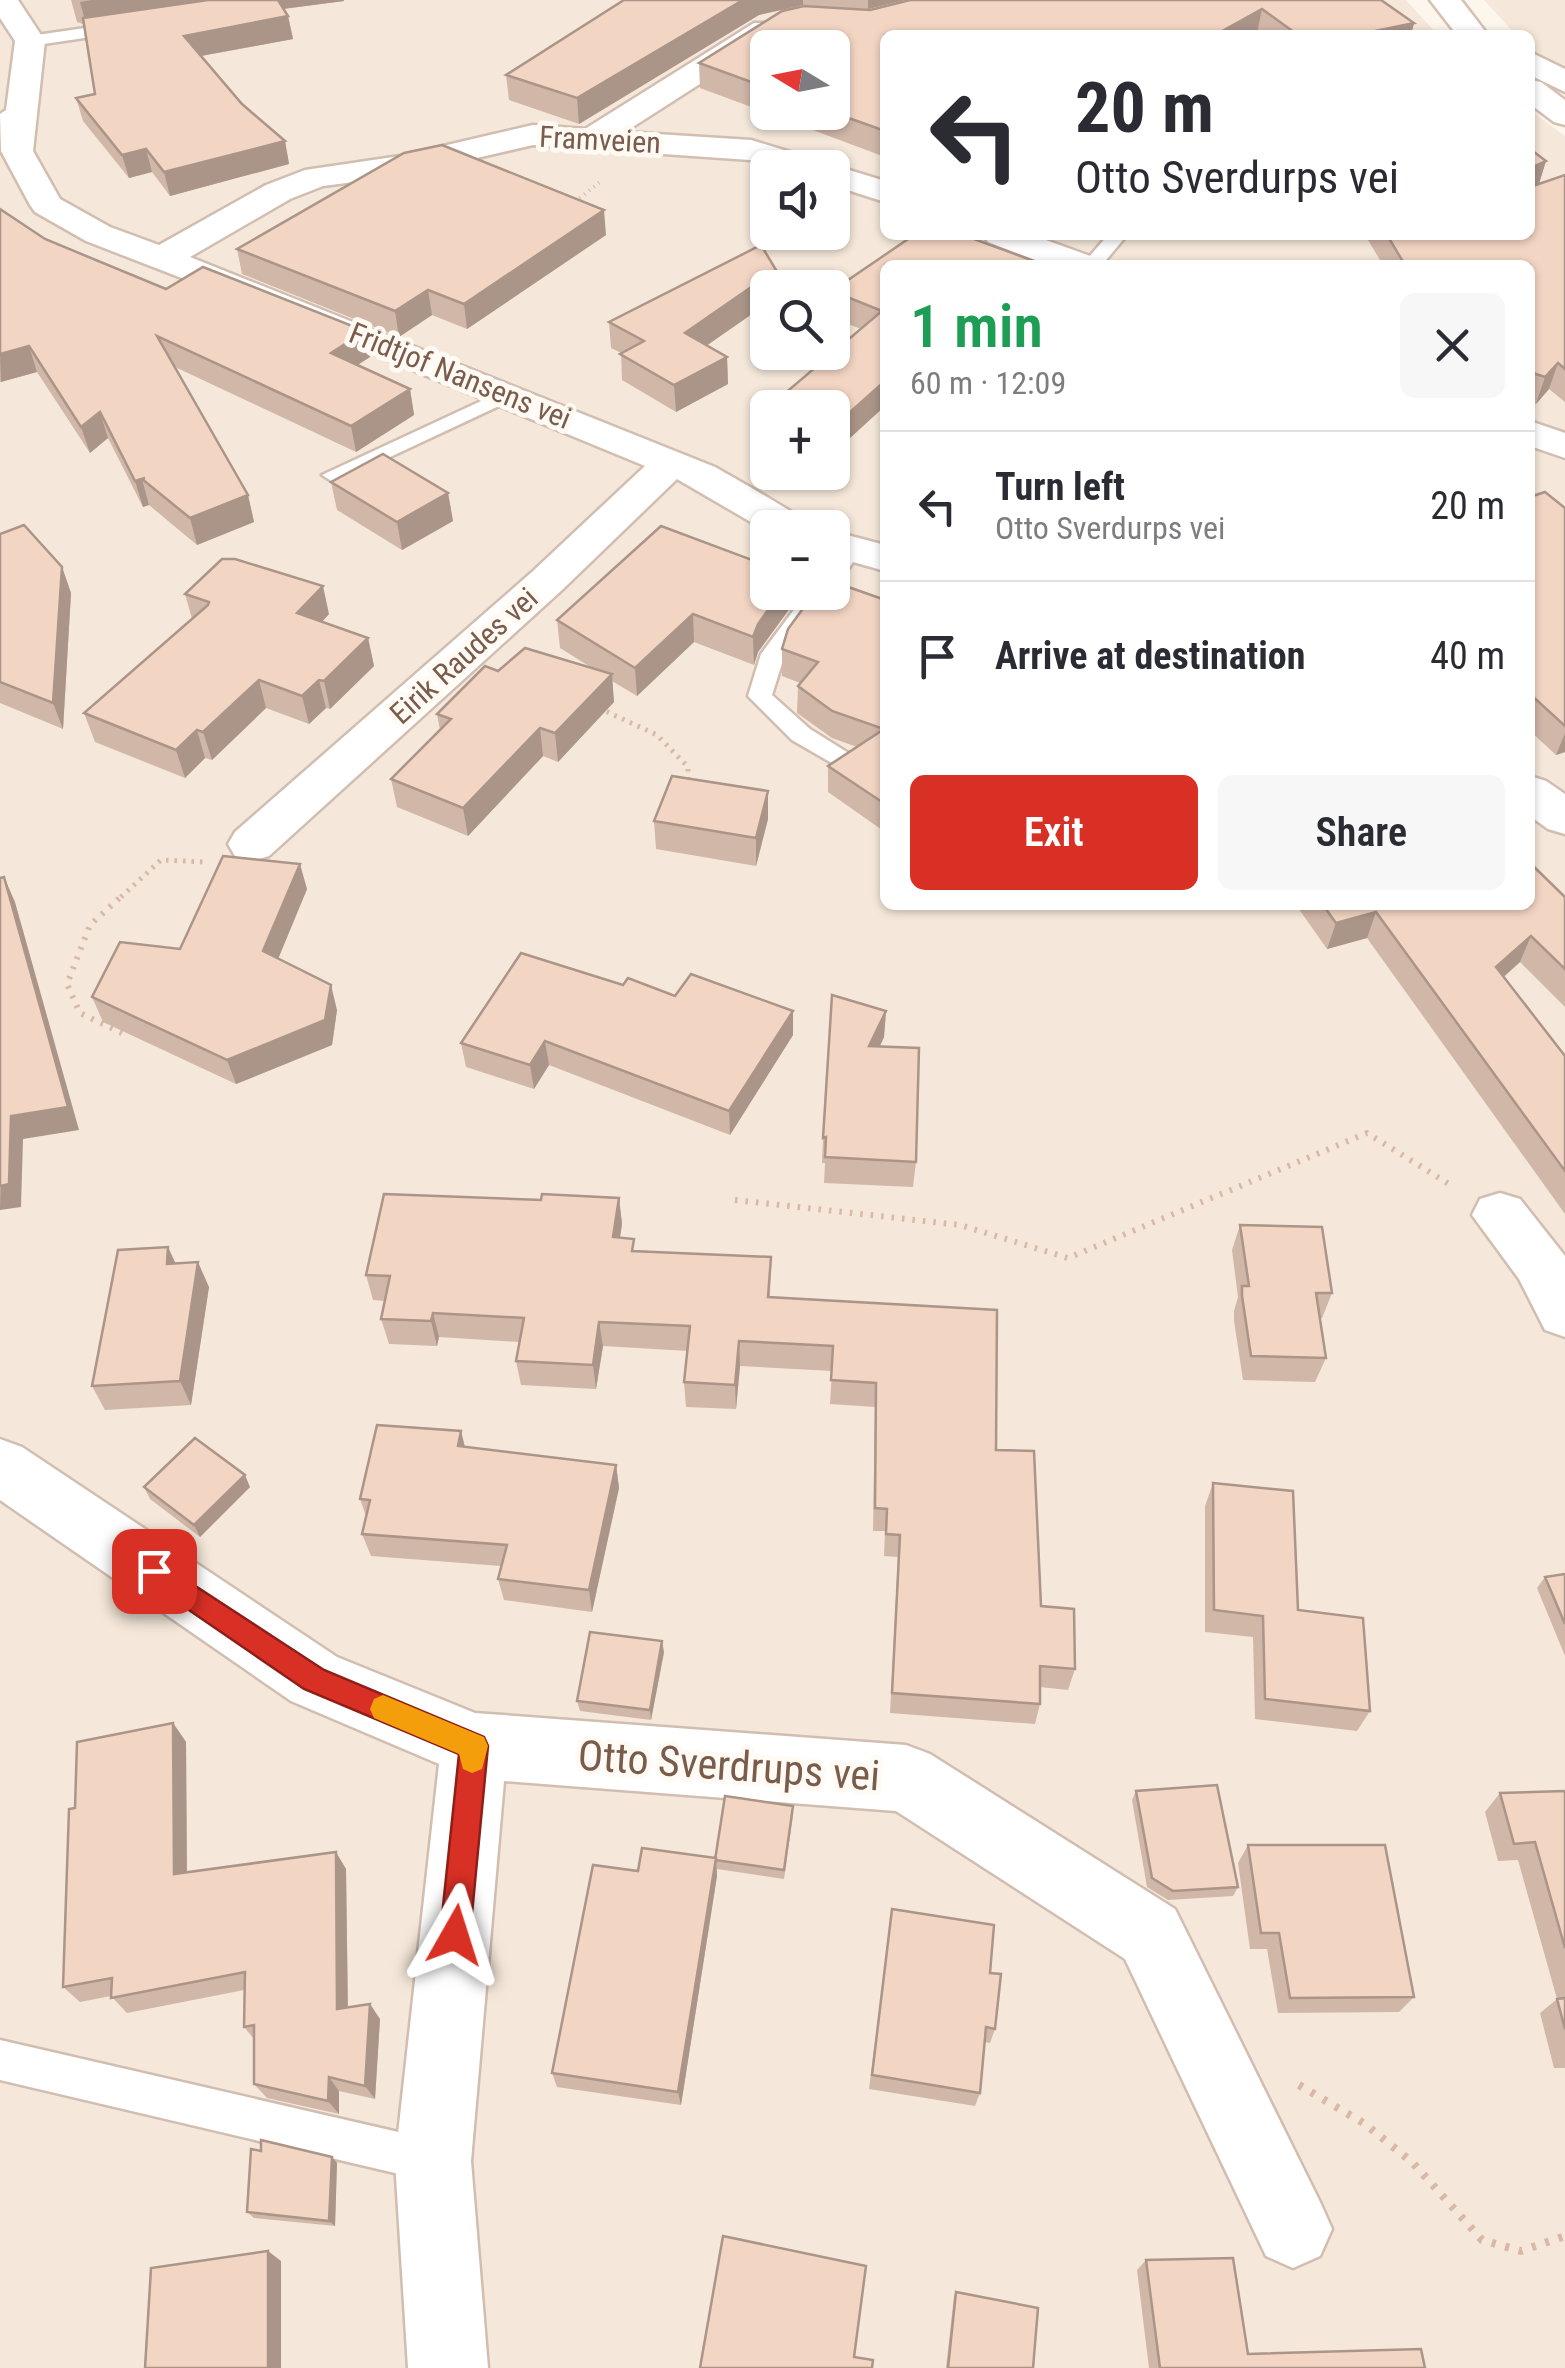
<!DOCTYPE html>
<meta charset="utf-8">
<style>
:root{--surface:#fff;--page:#f7f7f7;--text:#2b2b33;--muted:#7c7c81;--line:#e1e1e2;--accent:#d93025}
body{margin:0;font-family:"Roboto Condensed",sans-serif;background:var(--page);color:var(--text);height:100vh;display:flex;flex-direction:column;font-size:38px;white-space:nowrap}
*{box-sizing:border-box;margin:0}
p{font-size:32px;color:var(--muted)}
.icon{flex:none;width:55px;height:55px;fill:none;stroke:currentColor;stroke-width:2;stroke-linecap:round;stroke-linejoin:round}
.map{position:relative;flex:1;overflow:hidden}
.drawer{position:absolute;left:880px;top:260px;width:655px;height:650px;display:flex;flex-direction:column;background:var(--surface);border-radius:15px;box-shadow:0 2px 8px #0004}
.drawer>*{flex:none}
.guide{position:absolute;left:880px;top:30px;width:655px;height:210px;border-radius:15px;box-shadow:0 2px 8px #0004;background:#fff;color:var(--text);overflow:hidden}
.needle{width:65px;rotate:280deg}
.fabs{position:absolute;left:750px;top:30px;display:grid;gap:20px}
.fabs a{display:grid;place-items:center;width:100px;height:100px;border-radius:15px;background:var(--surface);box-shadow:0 2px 8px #0004;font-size:50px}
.pin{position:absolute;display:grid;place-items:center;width:85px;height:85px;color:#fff;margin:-42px;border-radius:20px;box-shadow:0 5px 15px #0006}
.me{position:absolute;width:110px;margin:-55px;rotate:6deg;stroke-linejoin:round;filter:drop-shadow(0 0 8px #0008)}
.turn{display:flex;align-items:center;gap:35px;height:210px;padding:0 30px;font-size:45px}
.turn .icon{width:130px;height:130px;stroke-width:2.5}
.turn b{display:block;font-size:70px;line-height:85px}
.round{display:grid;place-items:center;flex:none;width:105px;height:105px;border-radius:15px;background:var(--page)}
.overview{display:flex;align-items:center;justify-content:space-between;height:170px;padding:0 30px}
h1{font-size:60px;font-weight:600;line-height:75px;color:#1e9e55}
.cta{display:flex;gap:20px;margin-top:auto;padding:20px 30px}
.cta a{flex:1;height:115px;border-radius:15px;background:var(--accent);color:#fff;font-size:40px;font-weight:600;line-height:115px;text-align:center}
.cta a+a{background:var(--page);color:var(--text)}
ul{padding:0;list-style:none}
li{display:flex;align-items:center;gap:30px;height:150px;padding:0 30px;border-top:2px solid var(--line)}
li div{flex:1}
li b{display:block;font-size:38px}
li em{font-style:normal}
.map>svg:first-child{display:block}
</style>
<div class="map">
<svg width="1565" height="2368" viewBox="0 0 1565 2368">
<rect width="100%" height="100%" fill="#fdf6ec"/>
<!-- residential -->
<g fill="#f5e8da" fill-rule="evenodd">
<path d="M0,0H1406L1438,35H885V235H1530V110L1565,136V2368H0ZM768,48H832V112H768ZM768,168H832V232H768ZM885,265H1530V905H885ZM768,288H832V352H768ZM768,408H832V472H768ZM768,528H832V592H768Z"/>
<path d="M1484,0H1565V86L1530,50V35H1516Z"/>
</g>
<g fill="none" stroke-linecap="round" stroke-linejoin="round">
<defs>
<g id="lane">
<path d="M126,22L134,27L132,31L30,46L22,41L30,36Z"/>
<path d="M1108,235H1127L1102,265H1082Z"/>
<path d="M507,389L514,391L517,395L514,399L341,480L333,482L322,475Z"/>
<path d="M851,543L862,550L840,580L832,582C832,565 832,548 851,543Z"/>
<path d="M807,592H830L785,654L772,695L810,729L858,759L862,765L858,771L849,773L792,740L748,696L761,654Z"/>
<path d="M0,2040L433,2140L448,2146L454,2161L448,2176L433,2182L0,2080Z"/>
</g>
<g id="street">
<path d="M0,0H18L45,41L33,151L60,199L110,227L159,245L266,185L305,170L400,156L533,125L585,129L754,23H776L780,29L776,35L625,132L751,140L885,181V202L832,185V168H778L750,160L533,145L400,176L323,186L290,199L190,257L715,467C732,477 808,519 814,528H768V532L677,479L562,590L269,856L252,861L235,856L228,844L235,832L532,572L645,466L308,327L86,241L35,212L30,205L1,151L0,114L6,110L15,41L0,18Z"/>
<path d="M1530,52L1565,69V92L1530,75Z"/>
<path d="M983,235H1032L1093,257L1098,265H1048L988,242Z"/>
<path d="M1530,421L1565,433V458L1530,446Z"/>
<path d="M832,531L885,545V571L832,556Z"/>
<path d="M1530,776L1546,781L1565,794V834L1548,829L1530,816Z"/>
<path d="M1500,1193L1520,1199L1565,1256V1337L1545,1330L1519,1279L1472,1215L1480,1199Z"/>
<path d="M0,1439L22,1447L337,1657L475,1713L906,1745L930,1754L1175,1909L1320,2202L1332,2229L1320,2256L1293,2268L1266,2256L1125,1959L896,1811L504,1781L471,2161L488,2368H408L395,2161L439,1764L291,1701L0,1500Z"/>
</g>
<g id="secondary">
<path d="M1430,0H1461L1488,35H1457Z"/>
<path d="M1530,80L1541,82L1565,100V125L1554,122L1530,104Z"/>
</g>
</defs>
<!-- lane casing -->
<use href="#lane" stroke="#d1beb0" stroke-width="5"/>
<!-- street casing -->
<use href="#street" stroke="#d1beb0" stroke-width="5"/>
<!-- secondary casing -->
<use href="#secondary" stroke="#d6c0b0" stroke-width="5"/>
<!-- path-far3 -->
<path stroke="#d9b8a5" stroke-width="4" stroke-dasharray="1 5" stroke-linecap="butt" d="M575,202L600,182"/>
<!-- path-far2 -->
<g stroke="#d9b8a5" stroke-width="5" stroke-dasharray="2.5 6" stroke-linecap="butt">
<path d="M599,708L657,735L688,767V786"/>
<path d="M121,897L161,860L205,862"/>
</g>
<!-- path-far1 -->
<g stroke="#d9b8a5" stroke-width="6" stroke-dasharray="2.5 8" stroke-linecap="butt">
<path d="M122,1033L80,1013L67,984L90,925L124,894"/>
<path d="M735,1200L960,1225L1068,1258L1367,1133L1452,1186"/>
</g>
<!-- path -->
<path stroke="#d9b8a5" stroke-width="8" stroke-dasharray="4 10" stroke-linecap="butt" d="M1299,2085L1365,2124L1413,2163L1482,2240L1521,2251L1565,2236"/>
<!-- lane -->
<use href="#lane" fill="#fff" fill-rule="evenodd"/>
<!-- street -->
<use href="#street" fill="#fff" fill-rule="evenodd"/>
<!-- secondary -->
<use href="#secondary" fill="#fff" fill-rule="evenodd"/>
</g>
<!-- wall -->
<g fill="#d1b7a8" fill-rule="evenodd">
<path d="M71,0H344V1L284,9L288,16L293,39L202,56L242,104L285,141L289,164L170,196L152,172L129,178L83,121L76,98L95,94L83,24L77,22Z"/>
<path d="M624,0H905L868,9L803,5L759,15L579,124L509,100L506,75Z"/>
<path d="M1381,0L1414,23L1411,35H1260L1257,33L885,35V157L700,88L699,63L870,10ZM768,48L832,112H768Z"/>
<path d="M1530,149L1546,161L1539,183L1565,175V402L1549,389L1536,404L1530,402V265H1383L1365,235H1530Z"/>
<path d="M0,209L45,239L166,289L370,357L357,365L410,389L414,415L356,452L175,367L248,495L254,522L197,545L149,505L143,507L108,438L90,453L37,372L0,382Z"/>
<path d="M606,235L467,329L432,315L399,337L242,274L237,249Z"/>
<path d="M885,265V406L839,448L832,446V408H777V400L861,329L832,318V291Z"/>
<path d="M776,270V288H768L707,345L727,357L728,384L676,412L622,380L621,353L611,348L609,322Z"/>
<path d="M331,482L448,493L453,521L402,550L337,510Z"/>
<path d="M1530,497L1565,508V752L1556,755L1530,731Z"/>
<path d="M0,534L62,567L71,593L63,729L0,703Z"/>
<path d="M768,592H793V604L758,652L754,665L694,642L637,696L612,681L614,702L558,762L543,756L468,836L397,807L391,779L440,730L437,714L498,671L592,668L560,648L557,620Z"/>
<path d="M185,594L329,614L322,622L368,638L374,666L330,709L326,708L309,724L266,708L212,760L205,758L185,778L95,742L84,713L192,619Z"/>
<path d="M885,600V832L828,792V766L857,747L832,738L797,713L798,686L800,683L782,676V649Z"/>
<path d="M768,791V819L756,866L656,849L654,821Z"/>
<path d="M307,889L278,959L337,1010L332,1045L236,1084L103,1022L92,997L180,949Z"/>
<path d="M1565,897V1007L1520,962L1504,977L1565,1056V1214L1367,938L1327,949L1296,905H1530Z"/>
<path d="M623,985L675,996L793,1035L730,1135L549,1065L534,1089L466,1067L461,1043Z"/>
<path d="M886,1011L884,1037L880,1046L916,1162L913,1187L824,1183L825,1163H822L823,1138Z"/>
<path d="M619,1198L622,1224L620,1238L635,1251L771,1257L770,1297L996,1450L1041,1606L1075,1669L1068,1690L1040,1687V1704L1035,1724L890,1713L898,1557L884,1556L885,1531H873L875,1407L830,1404L832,1371L740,1366L736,1409L686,1407L684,1382L688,1351L603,1346L596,1389L521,1385L516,1361L520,1342L439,1337L437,1346L389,1344L381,1319L385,1301L373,1300L366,1275L541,1200Z"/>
<path d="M1240,1225L1332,1293L1322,1318H1320L1326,1358L1315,1382L1243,1380L1234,1321V1311L1238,1297L1232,1250Z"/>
<path d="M175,1263L209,1287L191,1405L105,1410L92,1386Z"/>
<path d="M465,1447L616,1465L619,1488L592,1612L504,1600L498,1579L501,1566L371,1556L362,1534L366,1516L360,1499Z"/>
<path d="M1213,1483L1298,1610L1370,1711L1357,1731L1255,1719L1253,1637L1205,1632V1506Z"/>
<path d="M144,1487H250L200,1537L150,1499Z"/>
<path d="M1565,1574V1656L1537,1588L1545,1577Z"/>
<path d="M664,1652L651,1720L580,1711L577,1701Z"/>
<path d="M173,1723L186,1742L187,1872L346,1869L348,2007L380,2019L375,2099L339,2091V2114L267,2098L254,2084V2039L244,2027V1990L127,2013L111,1996L80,2002L63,1987L75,1808Z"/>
<path d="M1136,1791L1238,1887L1233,1896L1168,1900L1147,1887L1132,1800Z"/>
<path d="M1565,1791V2068H1554L1540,2013L1557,1999L1518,1860L1498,1861L1485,1812L1500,1793Z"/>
<path d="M793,1815L784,1879L717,1869V1876L681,2105L557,2087L552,2073L638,1871L715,1858Z"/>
<path d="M1248,1845L1414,1997L1399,2012L1278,2013L1267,1949H1250L1238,1863Z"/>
<path d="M892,1909L990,1973L995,2029L990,2043L984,2042L980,2093L975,2106L869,2089Z"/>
<path d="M332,2157L337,2163L335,2226L254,2218L247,2212Z"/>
<path d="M1146,2260L1248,2354L1425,2368H1149L1137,2270Z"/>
<path d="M956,2292L1033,2368H946L954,2296Z"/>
</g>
<!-- shaded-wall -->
<g fill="#aa9588">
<path d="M92,0H216L86,24L80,2Z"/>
<path d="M272,0H344V1L274,10Z"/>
<path d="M743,0H803V5L759,15L579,124L577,98Z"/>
<path d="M868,0H905L868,9Z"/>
<path d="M1262,9L1257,33L1254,35H1215Z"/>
<path d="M288,16L293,39L189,58L184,36Z"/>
<path d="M1414,23L1411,35H1356Z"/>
<path d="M285,141L289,164L170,196L164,172Z"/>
<path d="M146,149L152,172L129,178L122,155Z"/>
<path d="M1546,161L1538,187L1530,190L1535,166Z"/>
<path d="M604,210L606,235L467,329L464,304Z"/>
<path d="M776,270V288H768V303L686,360L685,333Z"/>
<path d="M428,290L432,315L399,337L395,311Z"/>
<path d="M365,331L370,357L336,379L331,353Z"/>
<path d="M29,346L37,372L1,382L0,354Z"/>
<path d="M727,357L728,384L676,412L674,385Z"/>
<path d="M1558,363L1549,389L1536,404L1545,377Z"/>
<path d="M885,381V406L839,448V422Z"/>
<path d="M410,389L414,415L356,452L351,426Z"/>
<path d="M100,412L108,438L90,453L81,427Z"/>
<path d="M142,479L149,505L143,507L135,481Z"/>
<path d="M448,493L453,521L402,550L397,522Z"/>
<path d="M248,495L254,522L197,545L190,518Z"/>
<path d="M62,567L71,593L63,729L53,703Z"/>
<path d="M323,586L329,614L304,641L297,613Z"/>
<path d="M781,592H793V604L758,652L754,665L753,637L758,624Z"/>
<path d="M693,614L694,642L637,696L635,668Z"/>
<path d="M368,638L374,666L330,709L324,681Z"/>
<path d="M612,674L614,702L558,762L555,733Z"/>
<path d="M259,680L266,708L212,760L203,732Z"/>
<path d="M319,680L326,708L309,724L302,696Z"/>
<path d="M540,728L543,756L468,836L463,808Z"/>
<path d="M197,730L205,758L185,778L176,750Z"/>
<path d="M1565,733V752L1556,755Z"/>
<path d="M768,791V819L756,866V838Z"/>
<path d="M300,864L307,889L271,976L263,951Z"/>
<path d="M4,877L15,902L79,1130L23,1139L21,1207L0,1210Z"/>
<path d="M1376,912L1367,938L1327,949L1336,923Z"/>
<path d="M1531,936L1520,962L1485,993L1496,967Z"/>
<path d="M331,985L337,1010L332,1045L236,1084L227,1060Z"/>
<path d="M793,1011V1035L730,1135L729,1111Z"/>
<path d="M886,1011L884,1037L868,1072L869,1046Z"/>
<path d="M545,1041L549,1065L534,1089L530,1065Z"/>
<path d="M619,1198L622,1224L616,1263L613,1237Z"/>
<path d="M168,1247L180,1273L167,1264Z"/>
<path d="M198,1262L209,1287L191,1405L180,1381Z"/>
<path d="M433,1313L439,1337L437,1346L431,1321Z"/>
<path d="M599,1322L603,1346L596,1389L593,1365Z"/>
<path d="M739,1341L740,1366L736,1409L735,1385Z"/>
<path d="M461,1431L467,1455L458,1446Z"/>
<path d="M616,1465L619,1488L592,1612L589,1590Z"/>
<path d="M245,1475L250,1487L200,1537L194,1525Z"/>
<path d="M662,1641L664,1652L651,1720L650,1710Z"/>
<path d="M173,1723L186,1742L187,1891L174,1874Z"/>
<path d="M336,1852L346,1869L348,2024L337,2009Z"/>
<path d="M716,1858L717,1876L681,2105L678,2092Z"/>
<path d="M370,2004L380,2019L375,2099L365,2086Z"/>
<path d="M329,2077L339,2091V2114L328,2101Z"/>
<path d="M332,2157L337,2163L335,2226L329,2221Z"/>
<path d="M268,2251L281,2261V2368H268Z"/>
</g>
<!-- building -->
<g fill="#f3d5c3" stroke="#aa9588" stroke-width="2.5">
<path d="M208,0H278L288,16L184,36L242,104L285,141L164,172L146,149L122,155L76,98L95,94L83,18Z"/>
<path d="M624,0H743L577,98L506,75Z"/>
<path d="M910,0H1381L1414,23L1356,35H1298L1262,9L1215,35H885V131L832,112V48H768V88L699,63L782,11L804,6L870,10Z"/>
<path d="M442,145L604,210L464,304L428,290L395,311L237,249L404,153Z"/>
<path d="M1530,149L1546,161L1535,166L1536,185L1565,175V369L1558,363L1545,377L1530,372V265H1405L1387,235H1530Z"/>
<path d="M0,209L45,239L166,289L203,267L365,331L331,353L410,389L351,426L157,336L248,495L190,518L142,479L145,478L135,481L100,412L81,427L29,346L0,354Z"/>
<path d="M914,235H963L1045,265H885V381L839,422L832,420V408H798L777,400L882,311L832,291Z"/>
<path d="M761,245L776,270L685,333L727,357L674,385L620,354L644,341L609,322Z"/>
<path d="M383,454L448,493L397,522L331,482Z"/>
<path d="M1545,492L1565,508V726L1530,694V497Z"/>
<path d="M24,525L62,567L53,703L0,682V534Z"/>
<path d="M661,526L768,566V592H781L758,624L753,637L693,614L635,668L557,620Z"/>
<path d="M222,559H235L323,586L297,613L368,638L324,681L319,680L302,696L259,680L203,732L197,730L176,750L84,713L208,605L209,602L185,594Z"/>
<path d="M840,584L885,600V804L828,766L884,729L832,711L798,686L818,662L782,649L788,629L815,592H832Z"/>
<path d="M525,648L612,674L555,733L540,728L463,808L391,779L451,719L437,714L485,666L498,671Z"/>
<path d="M672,776L768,791L756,838L654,821Z"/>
<path d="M223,856L300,864L263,951L331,985L325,1020L227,1060L92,997L120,942L180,949Z"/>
<path d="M1530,863L1565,897V969L1531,936L1496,967L1565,1056V1171L1376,912L1336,923L1323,905H1530Z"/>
<path d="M4,877L68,1107L11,1116L9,1184L0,1186V878Z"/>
<path d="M521,953L623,985L628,978L675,996L691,974L793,1011L729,1111L545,1041L530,1065L461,1043Z"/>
<path d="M832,995L886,1011L869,1046L919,1048L916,1162L825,1157L826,1137L823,1138Z"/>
<path d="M384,1194L541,1200L542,1194L619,1198L613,1237L634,1239L632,1251L771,1257L768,1297L997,1310L996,1450L1034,1451L1041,1606L1074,1609L1075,1669L1040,1666V1704L892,1693L900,1535L886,1534L887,1509L875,1508L876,1383L831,1380L833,1346L739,1341L735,1385L684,1382L690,1326L599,1322L593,1365L516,1361L524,1318L433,1313L431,1321L381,1319L390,1276L366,1275Z"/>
<path d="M1240,1225L1322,1227L1332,1293H1316L1326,1358L1251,1356L1242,1296V1286H1249Z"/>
<path d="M168,1247L167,1264L198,1262L180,1381L92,1386L118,1250Z"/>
<path d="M377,1425L461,1431L458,1446L616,1465L589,1590L498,1579L507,1545L362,1534L370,1500L360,1499Z"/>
<path d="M195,1438L245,1475L194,1525L144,1487Z"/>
<path d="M1213,1483L1293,1491L1298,1610L1363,1618L1370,1711L1265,1699L1263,1616L1214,1610Z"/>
<path d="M1565,1574V1624L1545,1577Z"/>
<path d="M590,1632L662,1641L650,1710L577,1701Z"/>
<path d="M173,1723L174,1874L336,1852L337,2009L370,2004L365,2086L329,2077L328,2101L254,2084V2025L244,2027L245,1972L111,1998L112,1978L63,1987L69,1809L75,1808L77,1742Z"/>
<path d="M1217,1785L1238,1887L1173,1891L1152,1878L1136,1791Z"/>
<path d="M1565,1791V1948L1535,1842L1514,1844L1500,1793Z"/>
<path d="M725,1796L793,1806L784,1870L715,1860Z"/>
<path d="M1248,1845H1385L1414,1997L1290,1998L1279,1933H1261Z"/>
<path d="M642,1848L716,1858L678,2092L552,2073L593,1865L638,1871Z"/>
<path d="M892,1909L994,1925L990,1973L1001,1974L995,2029L986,2027L980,2093L872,2075Z"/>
<path d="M1565,1998V2029L1557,1999Z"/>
<path d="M261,2140L332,2157L329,2221L247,2212L251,2149L261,2151Z"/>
<path d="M723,2236L866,2266L854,2357L873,2360L872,2368H700Z"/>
<path d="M268,2251V2368H145L151,2268Z"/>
<path d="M1233,2258L1248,2354L1421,2349L1425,2368H1160L1146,2260Z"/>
<path d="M956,2292L1038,2308L1033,2368H948Z"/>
</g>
<!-- route -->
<path fill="#d93025" stroke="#8d1f18" stroke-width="2.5" d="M154,1559L324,1670L484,1737L488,1746L470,1935L465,1945L455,1950L445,1945L440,1935L459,1754L304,1689L145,1580L141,1571L145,1563Z"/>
<!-- slow -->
<path fill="#f59e0b" d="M383,1695L484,1737L488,1746L482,1769L472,1773L463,1769L459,1754L374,1718L370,1709L374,1699Z"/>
<g text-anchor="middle" stroke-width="10" stroke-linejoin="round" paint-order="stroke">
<!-- far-street labels -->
<g font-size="30" fill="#7a5c4d" stroke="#fffaf3">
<text transform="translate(600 140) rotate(3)" y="10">Framveien</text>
<text transform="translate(460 376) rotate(22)" y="10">Fridtjof Nansens vei</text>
<text transform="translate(464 656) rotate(-42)" y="10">Eirik Raudes vei</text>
</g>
<!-- near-street labels -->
<g font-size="42" fill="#7a5c4d" stroke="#fffaf3">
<text transform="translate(729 1765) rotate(4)" y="15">Otto Sverdrups vei</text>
</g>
</g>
</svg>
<div class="fabs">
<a><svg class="needle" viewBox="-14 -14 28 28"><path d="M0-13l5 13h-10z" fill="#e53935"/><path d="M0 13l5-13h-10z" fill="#7c7c81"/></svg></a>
<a><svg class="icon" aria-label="sound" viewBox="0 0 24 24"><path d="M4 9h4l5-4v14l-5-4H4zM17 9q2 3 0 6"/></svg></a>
<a><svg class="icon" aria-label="search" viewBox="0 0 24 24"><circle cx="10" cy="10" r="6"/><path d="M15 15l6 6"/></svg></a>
<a>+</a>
<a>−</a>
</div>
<div class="pin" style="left:154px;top:1571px;background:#d93025"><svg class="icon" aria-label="arrive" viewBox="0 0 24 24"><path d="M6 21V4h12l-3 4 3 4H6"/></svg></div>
<svg class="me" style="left:455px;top:1935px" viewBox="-20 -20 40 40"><path d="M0-17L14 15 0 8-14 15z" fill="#d93025" stroke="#fff" stroke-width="4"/></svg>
<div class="guide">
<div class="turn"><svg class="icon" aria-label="left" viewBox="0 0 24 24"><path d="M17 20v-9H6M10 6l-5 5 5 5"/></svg><div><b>20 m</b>Otto Sverdurps vei</div></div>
</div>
<section class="drawer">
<div class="overview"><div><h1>1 min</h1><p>60 m · 12:09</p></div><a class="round"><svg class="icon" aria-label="close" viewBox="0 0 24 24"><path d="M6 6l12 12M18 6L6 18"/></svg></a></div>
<ul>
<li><svg class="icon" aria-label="left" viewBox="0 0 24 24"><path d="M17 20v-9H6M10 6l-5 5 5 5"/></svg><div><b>Turn left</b><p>Otto Sverdurps vei</p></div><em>20 m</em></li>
<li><svg class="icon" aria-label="arrive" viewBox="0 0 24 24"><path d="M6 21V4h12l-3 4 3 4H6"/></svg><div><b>Arrive at destination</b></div><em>40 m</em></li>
</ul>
<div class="cta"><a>Exit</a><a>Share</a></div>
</section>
</div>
